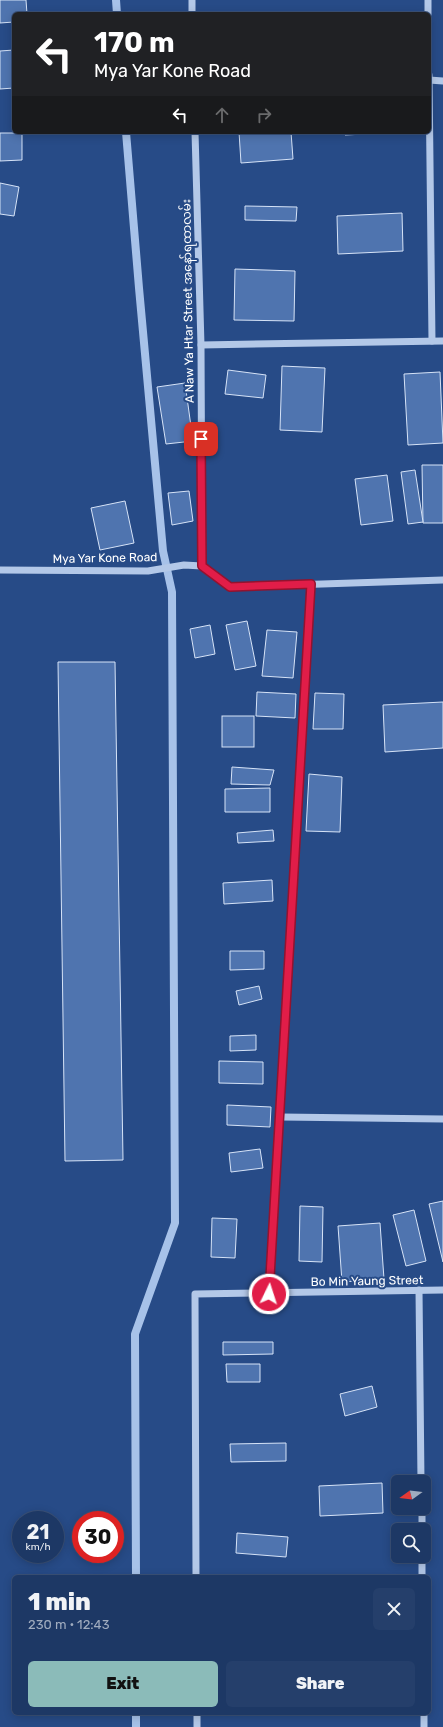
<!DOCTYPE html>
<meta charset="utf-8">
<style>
:root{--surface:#1d3865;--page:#253f6b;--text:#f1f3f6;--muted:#a0acbf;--line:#3b5279;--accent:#8bbbb9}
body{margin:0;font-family:Rubik,"Noto Sans Myanmar",sans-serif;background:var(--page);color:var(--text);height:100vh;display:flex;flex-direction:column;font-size:15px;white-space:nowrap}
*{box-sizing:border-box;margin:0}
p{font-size:13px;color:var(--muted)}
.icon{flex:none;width:22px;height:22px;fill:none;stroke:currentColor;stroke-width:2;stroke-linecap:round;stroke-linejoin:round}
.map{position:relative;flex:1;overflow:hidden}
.sheet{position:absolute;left:12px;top:1575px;width:419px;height:140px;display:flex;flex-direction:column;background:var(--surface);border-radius:6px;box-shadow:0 2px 10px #0003,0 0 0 1px var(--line)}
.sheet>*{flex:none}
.guide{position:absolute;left:12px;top:12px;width:419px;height:122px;border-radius:6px;box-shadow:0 2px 10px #0003,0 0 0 1px var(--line);background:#202124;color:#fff;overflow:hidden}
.needle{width:26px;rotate:255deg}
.buttons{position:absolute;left:391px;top:1475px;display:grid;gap:8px}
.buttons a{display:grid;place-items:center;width:40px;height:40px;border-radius:6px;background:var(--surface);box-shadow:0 2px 10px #0003,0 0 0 1px var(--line);font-size:20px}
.speed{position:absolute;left:12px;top:1511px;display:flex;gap:8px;font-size:20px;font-weight:700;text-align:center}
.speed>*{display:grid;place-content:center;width:52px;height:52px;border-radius:50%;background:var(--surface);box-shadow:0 2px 10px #0003,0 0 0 1px var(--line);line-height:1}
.speed small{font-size:10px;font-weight:400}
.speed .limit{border:6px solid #d22;background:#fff;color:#111}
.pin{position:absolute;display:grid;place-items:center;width:34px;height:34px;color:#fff;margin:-17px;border-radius:8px;box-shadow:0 2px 6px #0006}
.me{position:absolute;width:44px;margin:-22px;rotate:4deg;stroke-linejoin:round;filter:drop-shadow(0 0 3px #0008)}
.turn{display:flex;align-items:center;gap:14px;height:84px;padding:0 16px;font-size:18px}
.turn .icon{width:52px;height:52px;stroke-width:2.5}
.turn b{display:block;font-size:28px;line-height:34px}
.lanes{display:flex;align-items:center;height:38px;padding:0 16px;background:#0003;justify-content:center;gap:20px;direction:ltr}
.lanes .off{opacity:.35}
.round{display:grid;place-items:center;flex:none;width:42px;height:42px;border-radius:6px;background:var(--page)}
.overview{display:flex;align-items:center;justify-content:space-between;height:68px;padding:0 16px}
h1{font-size:24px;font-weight:800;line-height:30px}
.primary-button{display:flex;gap:8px;margin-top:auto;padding:8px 16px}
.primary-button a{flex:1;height:46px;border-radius:6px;background:var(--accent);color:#111;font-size:16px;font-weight:800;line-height:46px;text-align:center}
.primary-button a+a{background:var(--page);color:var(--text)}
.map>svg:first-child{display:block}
</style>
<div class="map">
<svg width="443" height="1727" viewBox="0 0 443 1727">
<rect width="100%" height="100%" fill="#274b87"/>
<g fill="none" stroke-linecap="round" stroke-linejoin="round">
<!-- stream -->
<g stroke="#a7c2e9" stroke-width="8">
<path d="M116,0L117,14"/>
<path d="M126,132L139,288L163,551L172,592L175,1223L135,1334L136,1577"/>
<path d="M136,1713V1727"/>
</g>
</g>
<!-- building -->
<g fill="#4f74af" stroke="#d6e3f7">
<path d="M0,0H26L27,14H14V22L0,23Z"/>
<path d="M14,50V88L0,89V51Z"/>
<path d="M239,132H291L293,159L241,163Z"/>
<path d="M345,132H405L345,135Z"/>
<path d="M0,133H22V160L0,161Z"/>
<path d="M0,183L19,187L14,216L0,214Z"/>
<path d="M245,206L297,207L296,221L245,220Z"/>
<path d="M402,213L403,251L338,254L337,216Z"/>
<path d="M235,269L295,271L294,321L234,320Z"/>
<path d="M282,366L325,368L322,432L280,430Z"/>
<path d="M228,370L266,375L263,398L225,394Z"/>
<path d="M440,372L443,443L408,445L404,374Z"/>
<path d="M185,383L193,441L166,444L157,387Z"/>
<path d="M422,465H443V523H423Z"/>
<path d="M415,470L423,522L408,524L401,472Z"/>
<path d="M387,475L393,521L361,525L355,479Z"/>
<path d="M189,491L193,521L172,525L168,493Z"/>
<path d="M125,501L134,543L100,550L91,508Z"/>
<path d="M247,621L256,666L235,670L226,625Z"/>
<path d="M210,625L215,654L195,658L190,629Z"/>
<path d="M267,630L297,632L293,678L262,676Z"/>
<path d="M58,662H115L123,1160L65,1161Z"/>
<path d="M257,692L296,694L295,718L256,716Z"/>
<path d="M315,693L344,694L343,729H313Z"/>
<path d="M443,702V748L385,752L383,705Z"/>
<rect x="222" y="716" width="32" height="31"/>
<path d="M232,767L274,770L270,785L231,784Z"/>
<path d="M309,774L342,777L340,832L306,831Z"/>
<path d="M270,788V812H225V789Z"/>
<path d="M273,830L274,841L238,843L237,833Z"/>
<path d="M272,880L273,901L224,904L223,883Z"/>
<path d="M230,951H264V969L230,970Z"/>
<path d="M259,986L262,999L239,1005L236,991Z"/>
<path d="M256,1035V1050L230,1051V1036Z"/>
<path d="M219,1061L263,1062V1084L219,1083Z"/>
<path d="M227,1105L271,1107L270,1127L227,1125Z"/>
<path d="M260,1149L263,1168L231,1172L229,1153Z"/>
<path d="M443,1201V1262L429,1204Z"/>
<path d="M300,1206L323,1207L322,1262L299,1261Z"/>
<path d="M414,1210L426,1261L406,1266L393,1215Z"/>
<path d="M212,1218L237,1219L235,1258L211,1257Z"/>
<path d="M380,1223L384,1279L342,1282L338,1226Z"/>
<path d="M223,1342H273V1354L223,1355Z"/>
<path d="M226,1364H260V1382H227Z"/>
<path d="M372,1386L377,1407L345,1416L340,1394Z"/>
<path d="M286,1443V1461L231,1462L230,1444Z"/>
<path d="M382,1483L383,1513L320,1516L319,1486Z"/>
<path d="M237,1533L288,1537L286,1557L236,1553Z"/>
</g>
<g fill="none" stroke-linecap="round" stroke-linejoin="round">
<!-- minor -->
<g stroke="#b3c8e8" stroke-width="7">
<path d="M192,0V14"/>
<path d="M428,0V14"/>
<path d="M429,75L432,341"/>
<path d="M429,80L443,81"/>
<path d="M195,132L201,345L202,566"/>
<path d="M201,345L443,341"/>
<path d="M0,570L148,571L184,565L202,566L230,587L443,580"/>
<path d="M281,1117L443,1119"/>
<path d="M419,1290L421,1482"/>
<path d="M269,1293L311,584"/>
<path d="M422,1508V1530"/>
<path d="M422,1556V1577"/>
<path d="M196,1577L195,1294L443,1290"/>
<path d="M197,1713V1727"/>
<path d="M424,1713V1727"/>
</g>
</g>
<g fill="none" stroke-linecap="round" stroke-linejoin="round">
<defs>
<path id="route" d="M201,439L202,566L230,587L311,584L269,1294"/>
</defs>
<!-- route casing -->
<use href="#route" stroke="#92132f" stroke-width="10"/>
<!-- route -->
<use href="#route" stroke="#e11d48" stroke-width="7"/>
</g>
<g text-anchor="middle" stroke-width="4" stroke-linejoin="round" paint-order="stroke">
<!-- street labels -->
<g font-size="12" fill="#fff" stroke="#274b87">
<text transform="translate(188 301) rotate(-91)" y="4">A Naw Ya Htar Street အနော်ရထာလမ်း</text>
<text transform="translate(105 558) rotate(-1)" y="4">Mya Yar Kone Road</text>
<text transform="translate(367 1281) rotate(-1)" y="4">Bo Min Yaung Street</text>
</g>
</g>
</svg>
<div class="buttons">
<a><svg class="needle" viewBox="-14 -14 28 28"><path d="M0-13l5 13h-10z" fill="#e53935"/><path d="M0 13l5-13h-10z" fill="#a0acbf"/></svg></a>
<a><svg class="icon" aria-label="search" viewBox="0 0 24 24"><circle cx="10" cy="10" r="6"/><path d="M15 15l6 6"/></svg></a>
</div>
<div class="speed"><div>21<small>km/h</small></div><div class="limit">30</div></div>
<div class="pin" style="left:201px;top:439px;background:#d93025"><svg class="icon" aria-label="arrive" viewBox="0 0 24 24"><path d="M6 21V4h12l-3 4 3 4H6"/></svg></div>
<svg class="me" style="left:269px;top:1294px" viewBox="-20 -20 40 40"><circle r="17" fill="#e11d48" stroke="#fff" stroke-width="3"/><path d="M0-11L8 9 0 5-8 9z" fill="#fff"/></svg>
<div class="guide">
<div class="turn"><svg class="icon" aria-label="left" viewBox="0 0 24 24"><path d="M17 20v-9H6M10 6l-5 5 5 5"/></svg><div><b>170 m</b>Mya Yar Kone Road</div></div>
<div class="lanes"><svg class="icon" aria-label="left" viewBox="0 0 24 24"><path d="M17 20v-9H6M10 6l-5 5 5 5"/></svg><svg class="icon off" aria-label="ahead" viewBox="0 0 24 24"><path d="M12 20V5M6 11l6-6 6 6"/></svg><svg class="icon off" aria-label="right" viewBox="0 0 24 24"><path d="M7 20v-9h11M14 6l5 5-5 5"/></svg></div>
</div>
<section class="sheet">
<div class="overview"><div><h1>1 min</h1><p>230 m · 12:43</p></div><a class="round"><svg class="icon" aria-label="close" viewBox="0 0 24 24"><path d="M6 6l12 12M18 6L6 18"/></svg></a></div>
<div class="primary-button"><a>Exit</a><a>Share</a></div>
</section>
</div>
